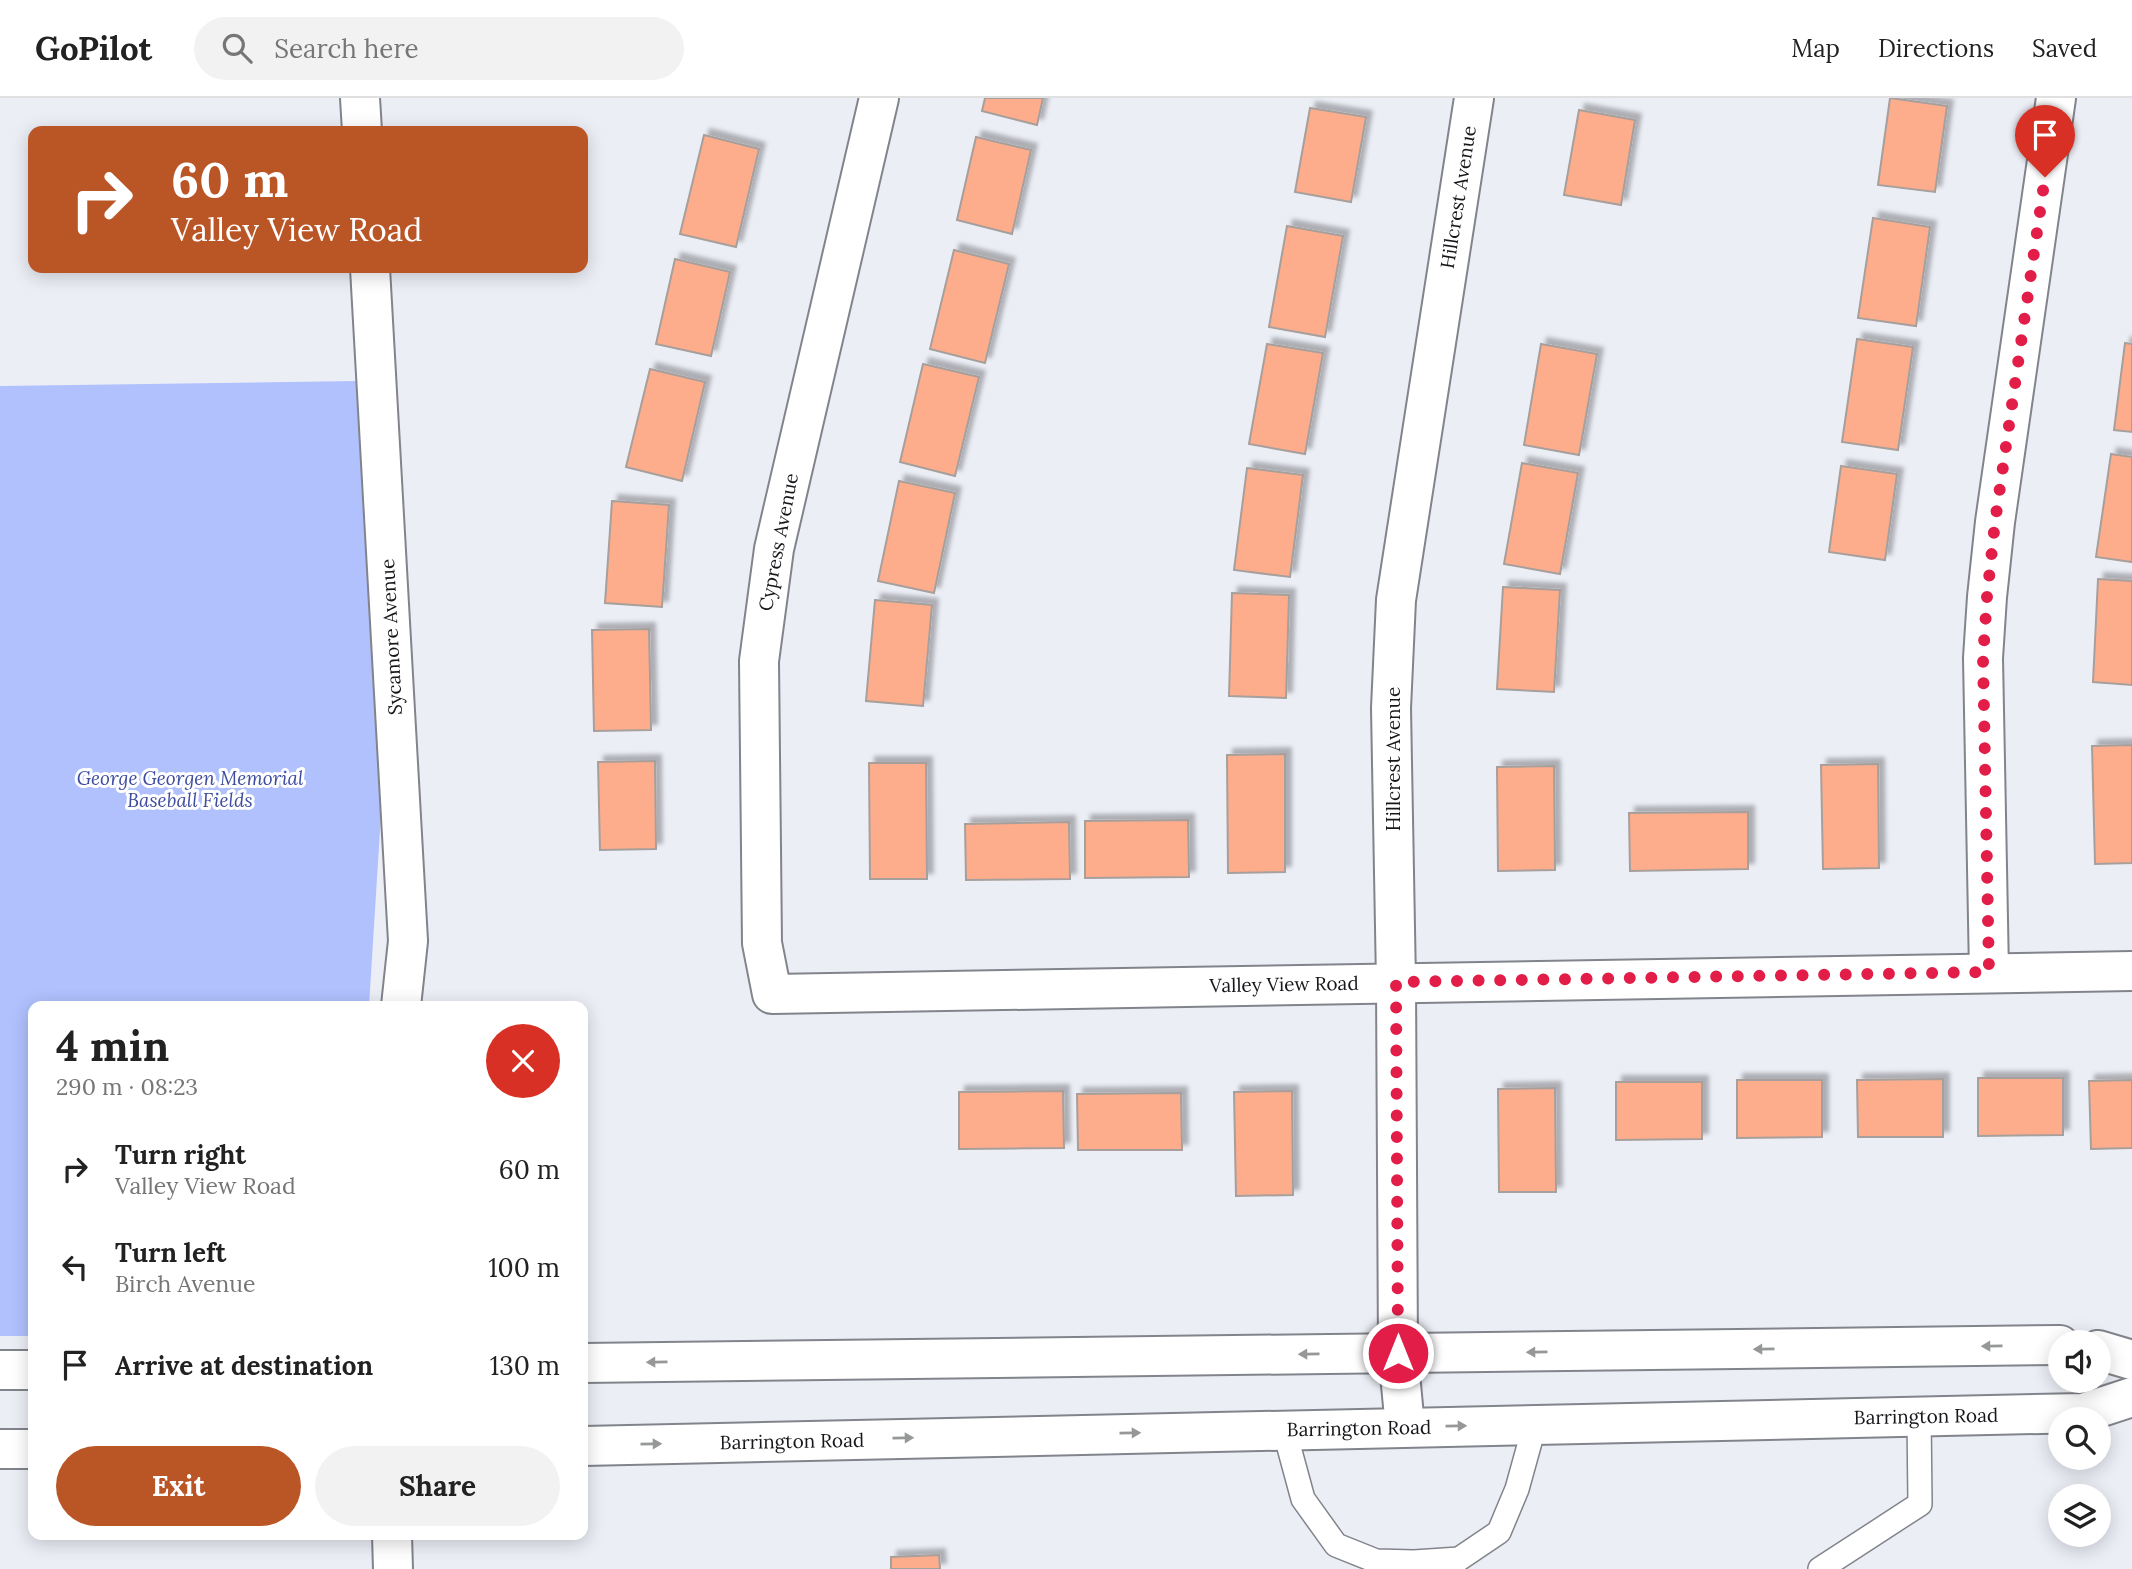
<!DOCTYPE html>
<meta charset="utf-8">
<style>
:root{--surface:#fff;--page:#f2f2f2;--text:#222;--muted:#767676;--line:#e0e0e0;--accent:#ba5526}
body{margin:0;font-family:Lora,serif;background:var(--page);color:var(--text);height:100vh;display:flex;flex-direction:column;font-size:26px;white-space:nowrap}
*{box-sizing:border-box;margin:0}
p{font-size:23px;color:var(--muted)}
.icon{flex:none;width:38px;height:38px;fill:none;stroke:currentColor;stroke-width:2;stroke-linecap:round;stroke-linejoin:round}
.map{position:relative;flex:1;overflow:hidden}
.details{position:absolute;left:28px;top:903px;width:560px;height:539px;display:flex;flex-direction:column;background:var(--surface);border-radius:14px;box-shadow:0 4px 18px #0003}
.details>*{flex:none}
.guide{position:absolute;left:28px;top:28px;width:560px;height:147px;border-radius:14px;box-shadow:0 4px 18px #0003;background:#ba5526;color:#fff;overflow:hidden}
.buttons{position:absolute;left:2048px;top:1232px;display:grid;gap:14px}
.buttons a{display:grid;place-items:center;width:63px;height:63px;border-radius:50%;background:var(--surface);box-shadow:0 4px 18px #0003;font-size:35px}
.pin{position:absolute;display:grid;place-items:center;width:60px;height:60px;color:#fff;margin:-72px -30px;border-radius:50% 50% 50% 0;rotate:-45deg;box-shadow:0 0 7px #0007}
.pin .icon{rotate:45deg}
.me{position:absolute;width:77px;margin:-38px;rotate:0deg;stroke-linejoin:round;filter:drop-shadow(0 0 5px #0008)}
.turn{display:flex;align-items:center;gap:24px;height:147px;padding:0 28px;font-size:32px}
.turn .icon{width:91px;height:91px;stroke-width:2.5}
.turn b{display:block;font-size:49px;line-height:60px}
.round{display:grid;place-items:center;flex:none;width:74px;height:74px;border-radius:37px;background:var(--page)}
.headline{display:flex;align-items:center;justify-content:space-between;height:119px;padding:0 28px}
h1{font-size:42px;font-weight:700;line-height:52px}
.primary-button{display:flex;gap:14px;margin-top:auto;padding:14px 28px}
.primary-button a{flex:1;height:80px;border-radius:42px;background:var(--accent);color:#fff;font-size:28px;font-weight:700;line-height:80px;text-align:center}
.primary-button a+a{background:var(--page);color:var(--text)}
ul{padding:0;list-style:none}
li{display:flex;align-items:center;gap:21px;height:98px;padding:0 28px}
li div{flex:1}
li b{display:block;font-size:26px}
li em{font-style:normal}
header{display:flex;align-items:center;gap:42px;box-sizing:border-box;height:98px;padding:0 35px;background:var(--surface);border-bottom:2px solid var(--line)}
header strong{font-size:33px}
nav{display:flex;gap:38px;margin-inline-start:auto;font-size:24px}
.search{width:490px;height:63px;background:var(--page);display:flex;align-items:center;gap:18px;box-sizing:border-box;padding:0 24px;border-radius:38px;color:var(--muted);font-size:26px}
.map>svg:first-child{display:block}
</style>
<header>
<strong>GoPilot</strong>
<div class="search"><svg class="icon" aria-label="search" viewBox="0 0 24 24"><circle cx="10" cy="10" r="6"/><path d="M15 15l6 6"/></svg>Search here</div>
<nav><a>Map</a><a>Directions</a><a>Saved</a></nav>
</header>
<div class="map">
<svg width="2132" height="1471" viewBox="0 0 2132 1471">
<defs>
<filter id="shadow"><feDropShadow dx="6" dy="-6" stdDeviation="2" flood-color="#0004"/></filter>
</defs>
<rect width="100%" height="100%" fill="#eceef6"/>
<!-- green -->
<path fill="#b0c1fd" d="M357,283L381,716L369,908H33V1238H0V288Z"/>
<!-- building -->
<g fill="#fead8c" stroke="#a79f9c" stroke-width="2" filter="url(#shadow)">
<path d="M985,0H1043L1037,27L982,13Z"/>
<path d="M1890,0L1947,8L1935,94L1878,87Z"/>
<path d="M1310,10L1366,19L1351,104L1295,94Z"/>
<path d="M1579,12L1635,22L1621,107L1564,97Z"/>
<path d="M704,37L759,51L736,149L680,136Z"/>
<path d="M976,39L1031,52L1012,136L957,122Z"/>
<path d="M1873,120L1930,129L1916,228L1858,220Z"/>
<path d="M1287,128L1343,138L1325,239L1269,229Z"/>
<path d="M954,152L1009,166L985,265L930,251Z"/>
<path d="M675,161L730,174L711,258L656,246Z"/>
<path d="M1857,241L1913,249L1898,352L1842,344Z"/>
<path d="M2125,245L2132,246V334L2114,332Z"/>
<path d="M1267,246L1323,255L1305,356L1249,346Z"/>
<path d="M1541,246L1597,256L1579,357L1524,347Z"/>
<path d="M923,266L979,279L955,378L900,364Z"/>
<path d="M650,271L705,284L682,383L626,369Z"/>
<path d="M2111,356L2132,359V464L2096,459Z"/>
<path d="M1522,365L1578,375L1560,476L1504,466Z"/>
<path d="M1841,368L1897,376L1885,462L1829,454Z"/>
<path d="M1247,370L1303,377L1290,479L1234,472Z"/>
<path d="M899,383L955,395L934,495L878,483Z"/>
<path d="M612,403L669,407L662,509L605,505Z"/>
<path d="M2098,481L2132,483V587L2093,584Z"/>
<path d="M1503,489L1560,492L1554,594L1497,591Z"/>
<path d="M1232,495L1289,497L1286,600L1229,598Z"/>
<path d="M875,502L932,507L923,608L866,603Z"/>
<path d="M649,531L651,632L594,633L592,532Z"/>
<path d="M2132,647V765L2095,766L2092,648Z"/>
<path d="M1285,656V774L1228,775L1227,657Z"/>
<path d="M655,663L656,751L600,752L598,664Z"/>
<path d="M869,665H926L927,781H870Z"/>
<path d="M1878,666L1879,770L1823,771L1821,667Z"/>
<path d="M1554,668L1555,772L1498,773L1497,669Z"/>
<path d="M1748,714V771L1630,773L1629,715Z"/>
<path d="M1188,722L1189,779L1085,780V723Z"/>
<path d="M1069,724L1070,781L966,782L965,726Z"/>
<path d="M1978,980H2063V1037L1978,1038Z"/>
<path d="M1943,981V1039H1858L1857,982Z"/>
<path d="M1737,982H1822V1039L1737,1040Z"/>
<path d="M2132,982V1050L2091,1051L2089,983Z"/>
<path d="M1616,984H1702V1041L1616,1042Z"/>
<path d="M1555,990L1556,1094H1499L1498,991Z"/>
<path d="M1063,993L1064,1050L959,1051V994Z"/>
<path d="M1292,993L1293,1097L1236,1098L1234,994Z"/>
<path d="M1181,995L1182,1052H1078L1077,996Z"/>
<path d="M939,1457L940,1471H891V1459Z"/>
</g>
<g fill="none" stroke-linecap="round" stroke-linejoin="round">
<defs>
<g id="lane">
<path d="M1284,1331L1303,1401L1336,1447L1376,1463L1414,1464L1459,1461L1499,1434L1517,1391L1535,1326"/>
<path d="M1820,1471L1920,1406L1919,1317"/>
</g>
<g id="street">
<path d="M360,0L362,33"/>
<path d="M879,0L774,451L759,563L762,845L772,896L2132,873"/>
<path d="M370,170L408,843L401,908"/>
<path d="M1989,874L1983,560L1987,499L1995,424L2056,0"/>
<path d="M1405,1329L1398,1255L1396,884L1391,610L1396,502L1474,0"/>
<path d="M392,1437L393,1471"/>
</g>
<g id="secondary">
<path d="M2098,1252L2132,1262"/>
<path d="M583,1265L2060,1247"/>
<path d="M0,1272H33"/>
<path d="M583,1348L2083,1315L2132,1299"/>
<path d="M0,1351H33"/>
</g>
</defs>
<!-- lane casing -->
<use href="#lane" stroke="#82848b" stroke-width="26"/>
<!-- street casing -->
<use href="#street" stroke="#82848b" stroke-width="42"/>
<!-- secondary casing -->
<use href="#secondary" stroke="#82848b" stroke-width="42"/>
<!-- lane -->
<use href="#lane" stroke="#fff" stroke-width="23"/>
<!-- street -->
<use href="#street" stroke="#fff" stroke-width="38"/>
<!-- secondary -->
<use href="#secondary" stroke="#fff" stroke-width="38"/>
</g>
<!-- one-way arrows -->
<defs><path id="oneway-solid" d="M-6-.8H1V-3.2L6.5 0L1 3.2V.8H-6Z" transform="scale(1.75)"/></defs>
<g fill="#969798">
<use href="#oneway-solid" transform="translate(1992 1248) rotate(179)"/>
<use href="#oneway-solid" transform="translate(1764 1251) rotate(179)"/>
<use href="#oneway-solid" transform="translate(1537 1254) rotate(179)"/>
<use href="#oneway-solid" transform="translate(1309 1256) rotate(179)"/>
<use href="#oneway-solid" transform="translate(657 1264) rotate(179)"/>
<use href="#oneway-solid" transform="translate(1456 1328) rotate(-1)"/>
<use href="#oneway-solid" transform="translate(1130 1335) rotate(-1)"/>
<use href="#oneway-solid" transform="translate(903 1340) rotate(-1)"/>
<use href="#oneway-solid" transform="translate(651 1346) rotate(-1)"/>
</g>
<g fill="none" stroke-linecap="round" stroke-linejoin="round">
<!-- route -->
<path stroke="#e11d48" stroke-width="12" stroke-dasharray="0 21.6" d="M1398,1255L1396,884L1989,874L1983,560L1987,499L1995,424L2045,79"/>
</g>
<g text-anchor="middle" stroke-width="6" stroke-linejoin="round" paint-order="stroke">
<!-- street labels -->
<g font-size="19" fill="#16171a" stroke="#fff">
<text transform="translate(1458 99) rotate(-81)" y="7">Hillcrest Avenue</text>
<text transform="translate(778 444) rotate(-79)" y="7">Cypress Avenue</text>
<text transform="translate(391 539) rotate(-93)" y="7">Sycamore Avenue</text>
<text transform="translate(1393 661) rotate(-90)" y="7">Hillcrest Avenue</text>
<text transform="translate(1284 886) rotate(-1)" y="7">Valley View Road</text>
<text transform="translate(1926 1318) rotate(-1)" y="7">Barrington Road</text>
<text transform="translate(1359 1330) rotate(-1)" y="7">Barrington Road</text>
<text transform="translate(792 1343) rotate(-1)" y="7">Barrington Road</text>
</g>
<!-- park labels -->
<g font-size="19" font-style="italic" fill="#3d4c9f" stroke="#fff">
<text x="190" y="687">George Georgen Memorial<tspan x="190" dy="22">Baseball Fields</tspan></text>
</g>
</g>
</svg>
<div class="buttons">
<a><svg class="icon" aria-label="sound" viewBox="0 0 24 24"><path d="M4 9h4l5-4v14l-5-4H4zM17 9q2 3 0 6"/></svg></a>
<a><svg class="icon" aria-label="search" viewBox="0 0 24 24"><circle cx="10" cy="10" r="6"/><path d="M15 15l6 6"/></svg></a>
<a><svg class="icon" aria-label="layers" viewBox="0 0 24 24"><path d="M12 4l9 5-9 5-9-5zM3 14l9 5 9-5"/></svg></a>
</div>
<div class="pin" style="left:2045px;top:79px;background:#d93025"><svg class="icon" aria-label="arrive" viewBox="0 0 24 24"><path d="M6 21V4h12l-3 4 3 4H6"/></svg></div>
<svg class="me" style="left:1398px;top:1255px" viewBox="-20 -20 40 40"><circle r="17" fill="#e11d48" stroke="#fff" stroke-width="3"/><path d="M0-11L8 9 0 5-8 9z" fill="#fff"/></svg>
<div class="guide">
<div class="turn"><svg class="icon" aria-label="right" viewBox="0 0 24 24"><path d="M7 20v-9h11M14 6l5 5-5 5"/></svg><div><b>60 m</b>Valley View Road</div></div>
</div>
<section class="details">
<div class="headline"><div><h1>4 min</h1><p>290 m · 08:23</p></div><a class="round" style="background:#d93025;color:#fff"><svg class="icon" aria-label="close" viewBox="0 0 24 24"><path d="M6 6l12 12M18 6L6 18"/></svg></a></div>
<ul>
<li><svg class="icon" aria-label="right" viewBox="0 0 24 24"><path d="M7 20v-9h11M14 6l5 5-5 5"/></svg><div><b>Turn right</b><p>Valley View Road</p></div><em>60 m</em></li>
<li><svg class="icon" aria-label="left" viewBox="0 0 24 24"><path d="M17 20v-9H6M10 6l-5 5 5 5"/></svg><div><b>Turn left</b><p>Birch Avenue</p></div><em>100 m</em></li>
<li><svg class="icon" aria-label="arrive" viewBox="0 0 24 24"><path d="M6 21V4h12l-3 4 3 4H6"/></svg><div><b>Arrive at destination</b></div><em>130 m</em></li>
</ul>
<div class="primary-button"><a>Exit</a><a>Share</a></div>
</section>
</div>
